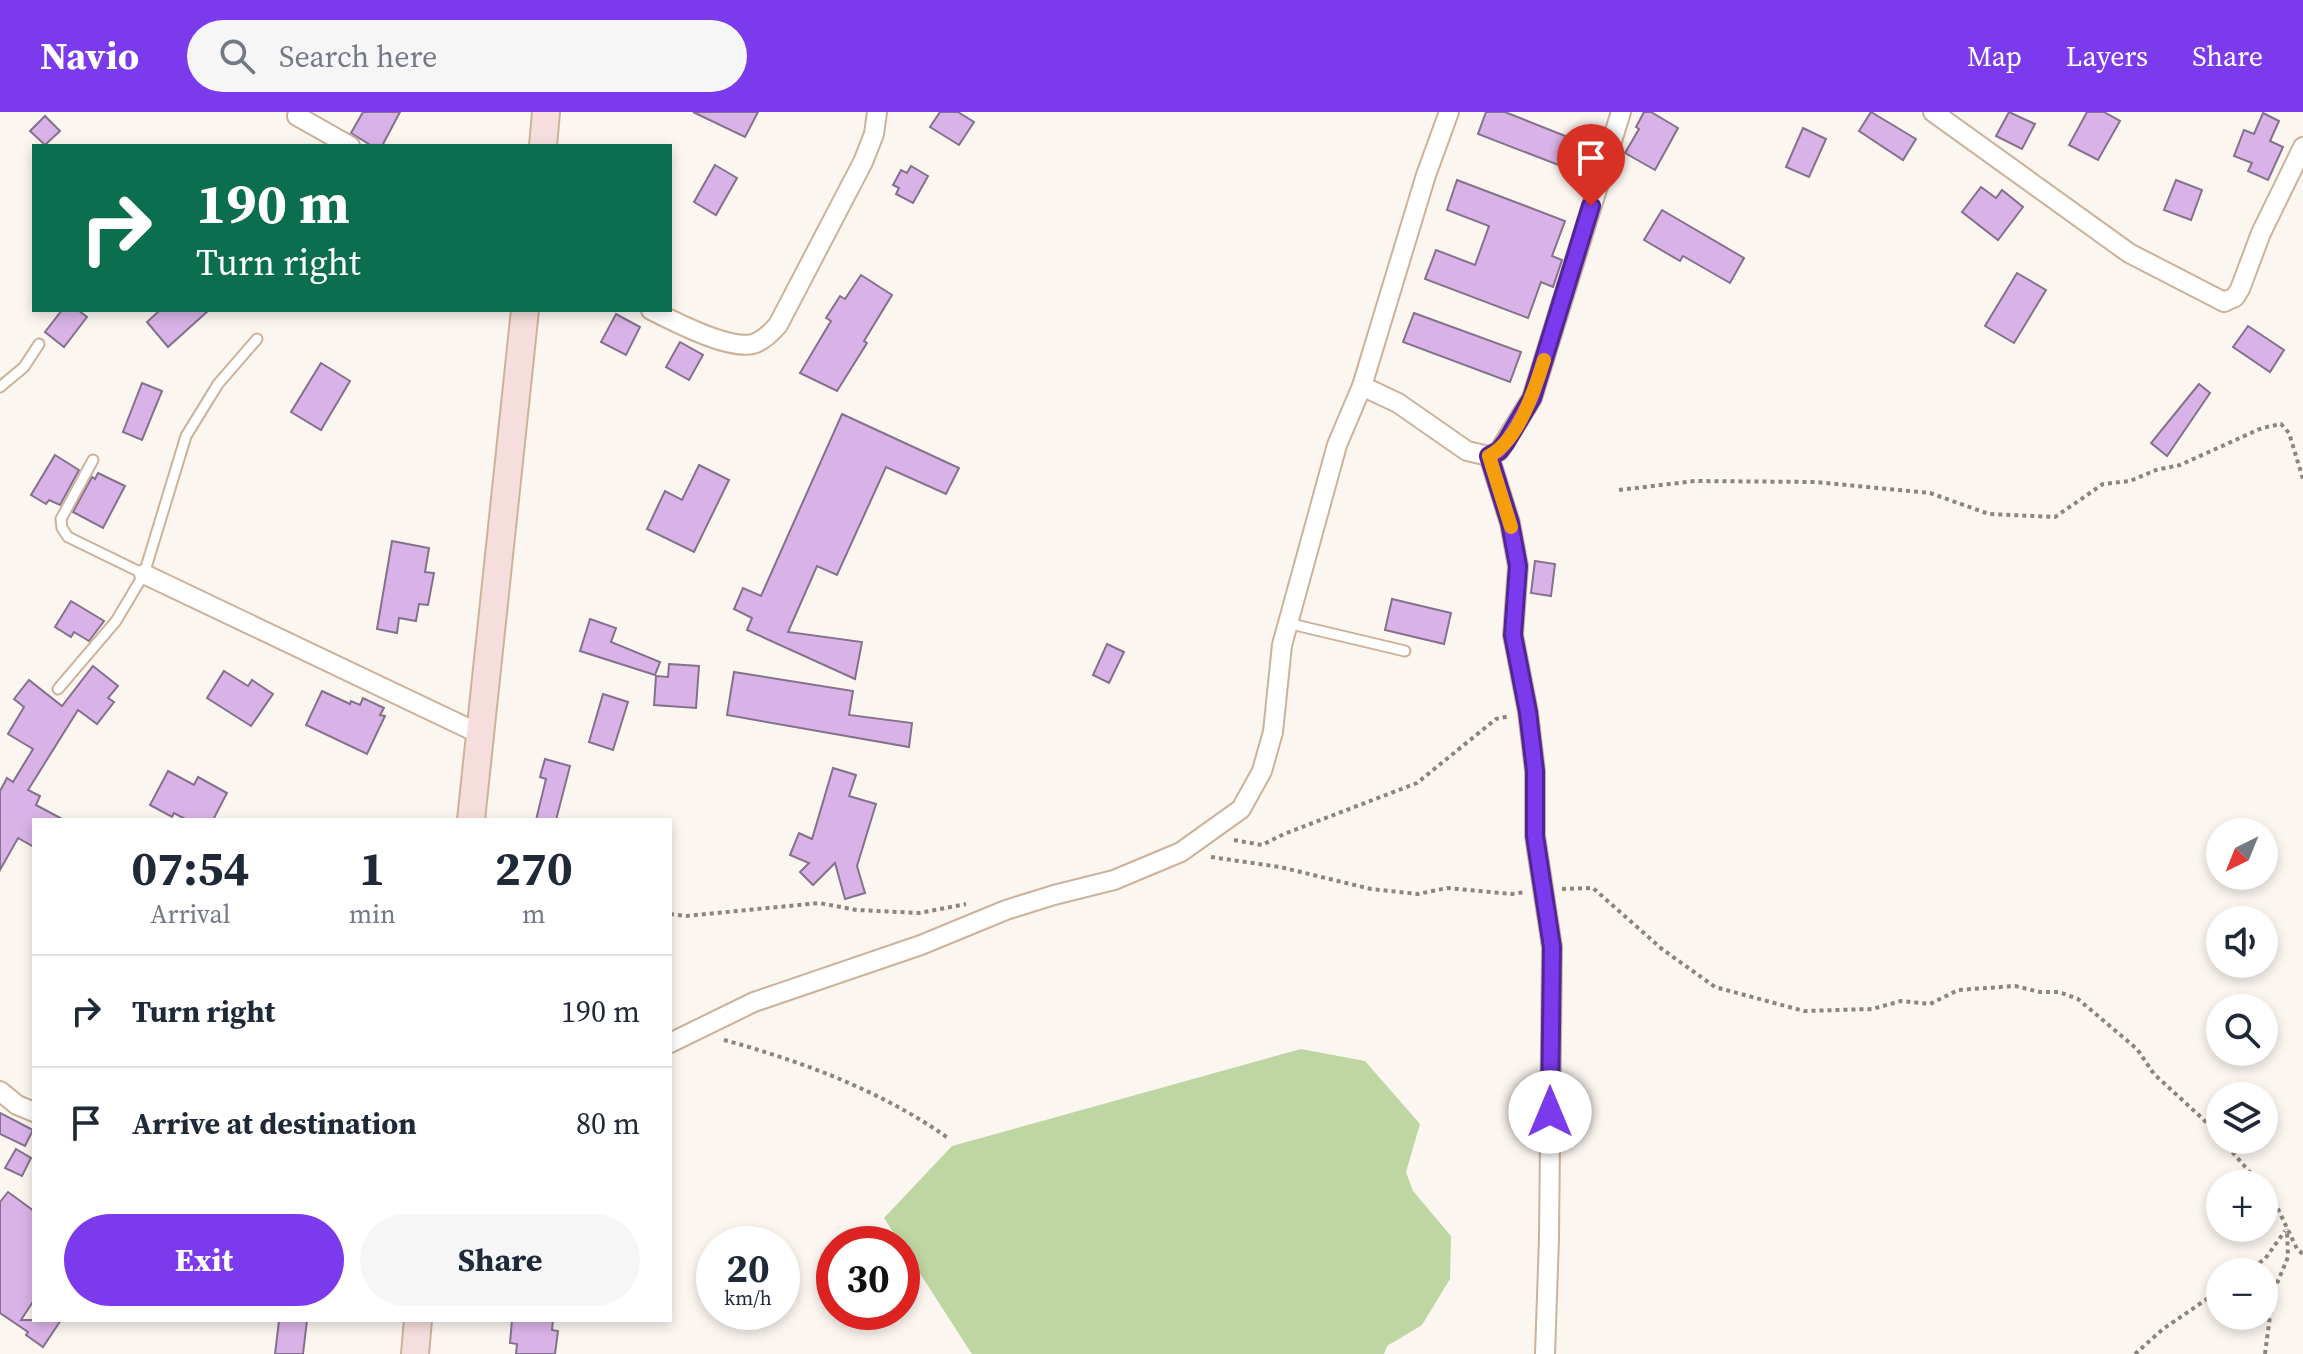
<!DOCTYPE html>
<meta charset="utf-8">
<style>
:root{--surface:#fff;--page:#f6f6f7;--text:#1f2937;--muted:#747a83;--line:#e0e1e3;--accent:#7c3aed}
body{margin:0;font-family:"Source Serif 4",serif;background:var(--page);color:var(--text);height:100vh;display:flex;flex-direction:column;font-size:30px;white-space:nowrap}
*{box-sizing:border-box;margin:0}
p{font-size:26px;color:var(--muted)}
.icon{flex:none;width:44px;height:44px;fill:none;stroke:currentColor;stroke-width:2;stroke-linecap:round;stroke-linejoin:round}
.map{position:relative;flex:1;overflow:hidden}
.details{position:absolute;left:32px;top:706px;width:640px;height:504px;display:flex;flex-direction:column;background:var(--surface);border-radius:0px;box-shadow:0 4px 12px #0003}
.details>*{flex:none}
.top-card{position:absolute;left:32px;top:32px;width:640px;height:168px;border-radius:0px;box-shadow:0 4px 12px #0003;background:#0b6e4f;color:#fff;overflow:hidden}
.needle{width:52px;rotate:223deg}
.controls{position:absolute;left:2206px;top:706px;display:grid;gap:16px}
.controls a{display:grid;place-items:center;width:72px;height:72px;border-radius:50%;background:var(--surface);box-shadow:0 4px 12px #0003;font-size:40px}
.speed{position:absolute;left:696px;top:1114px;display:flex;gap:16px;font-size:40px;font-weight:700;text-align:center}
.speed>*{display:grid;place-content:center;width:104px;height:104px;border-radius:50%;background:var(--surface);box-shadow:0 4px 12px #0003;line-height:1}
.speed small{font-size:20px;font-weight:400}
.speed .limit{border:12px solid #d22;background:#fff;color:#111}
.pin{position:absolute;display:grid;place-items:center;width:68px;height:68px;color:#fff;margin:-82px -34px;border-radius:50% 50% 50% 0;rotate:-45deg;box-shadow:0 0 8px #0007}
.pin .icon{rotate:45deg}
.me{position:absolute;width:88px;margin:-44px;rotate:0deg;stroke-linejoin:round;filter:drop-shadow(0 0 6px #0008)}
.turn{display:flex;align-items:center;gap:28px;height:168px;padding:0 32px;font-size:36px}
.turn .icon{width:104px;height:104px;stroke-width:2.5}
.turn b{display:block;font-size:56px;line-height:68px}
.eta{display:flex;justify-content:space-evenly;align-items:center;height:136px;text-align:center}
.eta b{font-size:48px;font-weight:700;line-height:56px}
.button{display:flex;gap:16px;margin-top:auto;padding:16px 32px}
.button a{flex:1;height:92px;border-radius:48px;background:var(--accent);color:#fff;font-size:32px;font-weight:700;line-height:92px;text-align:center}
.button a+a{background:var(--page);color:var(--text)}
ul{padding:0;list-style:none}
li{display:flex;align-items:center;gap:24px;height:112px;padding:0 32px;border-top:2px solid var(--line)}
li div{flex:1}
li b{display:block;font-size:30px}
li em{font-style:normal}
header{display:flex;align-items:center;gap:48px;box-sizing:border-box;height:112px;padding:0 40px;background:var(--accent);color:#fff}
header strong{font-size:38px}
nav{display:flex;gap:44px;margin-inline-start:auto;font-size:28px}
.search{width:560px;height:72px;background:var(--page);display:flex;align-items:center;gap:20px;box-sizing:border-box;padding:0 28px;border-radius:44px;color:var(--muted);font-size:30px}
.map>svg:first-child{display:block}
</style>
<header>
<strong>Navio</strong>
<div class="search"><svg class="icon" aria-label="search" viewBox="0 0 24 24"><circle cx="10" cy="10" r="6"/><path d="M15 15l6 6"/></svg>Search here</div>
<nav><a>Map</a><a>Layers</a><a>Share</a></nav>
</header>
<div class="map">
<svg width="2303" height="1242" viewBox="0 0 2303 1242">
<rect width="100%" height="100%" fill="#fcf6f1"/>
<!-- green -->
<path fill="#bed6a2" d="M1301,937L1365,949L1420,1012L1406,1060L1413,1079L1451,1124L1450,1167L1422,1213L1387,1234L1384,1242H972L884,1106L952,1034Z"/>
<!-- building -->
<g fill="#d9b3e7" stroke="#84718b" stroke-width="2">
<path d="M363,0H400L382,34H372L351,21Z"/>
<path d="M693,0H758L745,25Z"/>
<path d="M940,0H958L974,10L959,33L930,15Z"/>
<path d="M1486,0H1505L1593,35L1582,62L1478,22Z"/>
<path d="M1644,0H1651L1678,16L1655,58L1625,41L1639,17L1636,15Z"/>
<path d="M1871,0L1916,27L1903,48L1859,19Z"/>
<path d="M2009,0L2035,12L2022,37L1996,24Z"/>
<path d="M2087,0H2104L2120,9L2098,48L2069,33Z"/>
<path d="M2263,1L2279,9L2270,29L2283,35L2268,68L2248,59L2252,51L2234,44L2244,18L2254,22Z"/>
<path d="M45,4L60,19L45,33L30,19Z"/>
<path d="M1803,16L1826,27L1809,65L1786,55Z"/>
<path d="M715,53L737,66L716,103L694,90Z"/>
<path d="M911,54L928,64L913,91L896,82L899,76L893,73L901,58L907,61Z"/>
<path d="M1457,68L1565,109L1552,144L1562,148L1553,175L1541,170L1528,206L1425,167L1436,138L1475,153L1489,114L1447,98Z"/>
<path d="M2176,68L2202,78L2191,108L2164,98Z"/>
<path d="M1981,75L1996,86L2002,78L2023,95L1998,128L1962,100Z"/>
<path d="M1662,98L1744,146L1730,171L1683,144L1680,149L1644,128Z"/>
<path d="M2017,161L2046,178L2014,231L1985,214Z"/>
<path d="M861,163L892,183L864,229L867,231L837,279L800,261L831,209L826,206L840,184L845,187Z"/>
<path d="M62,198H78L87,205L64,235L45,220Z"/>
<path d="M160,198H209L168,235L147,210Z"/>
<path d="M1414,201L1521,240L1510,270L1403,230Z"/>
<path d="M616,202L640,215L626,243L601,230Z"/>
<path d="M2248,214L2284,238L2270,260L2233,235Z"/>
<path d="M680,230L703,243L689,268L666,255Z"/>
<path d="M321,251L350,269L321,318L291,300Z"/>
<path d="M142,271L162,279L142,328L123,320Z"/>
<path d="M2199,272L2210,281L2167,344L2151,331Z"/>
<path d="M842,302L959,356L946,382L886,355L837,463L817,454L788,520L862,530L855,567L747,518L752,506L734,497L743,476L761,484Z"/>
<path d="M55,343L79,358L60,393L49,388L46,392L31,383Z"/>
<path d="M699,353L729,368L694,440L647,417L665,379L682,388Z"/>
<path d="M98,361L125,374L103,416L73,400L92,365L95,367Z"/>
<path d="M392,429L429,436L425,460L434,461L428,493L419,492L416,509L399,506L397,521L377,517Z"/>
<path d="M1535,449L1555,452L1551,484L1531,481Z"/>
<path d="M1392,487L1451,501L1444,532L1385,518Z"/>
<path d="M71,489L104,509L89,529L74,520L71,525L55,515Z"/>
<path d="M590,507L616,516L611,530L660,550L655,563L580,539Z"/>
<path d="M1107,532L1124,540L1109,571L1093,563Z"/>
<path d="M669,552L699,554L696,596L654,593L656,564L668,565Z"/>
<path d="M93,554L118,574L108,586L114,590L97,612L78,598L28,678L40,684L36,693L64,708H34V735L18,726L0,758V679L7,666L13,670L33,637L8,622L24,595L14,587L29,568L62,594Z"/>
<path d="M224,559L248,574L252,568L273,582L251,614L207,586Z"/>
<path d="M734,560L853,579L849,603L912,611L909,635L727,603Z"/>
<path d="M322,579L350,592L351,589L360,593L363,586L384,596L380,603L385,604L367,642L306,613Z"/>
<path d="M603,582L628,590L613,638L589,630Z"/>
<path d="M545,647L570,654L556,708H536L546,667L540,665Z"/>
<path d="M833,656L856,663L849,684L876,692L857,754L865,781L845,787L835,751L813,773L800,760L809,751L790,743L799,721L812,727Z"/>
<path d="M168,659L194,673L198,665L227,681L213,708H187L174,701L172,705L150,693Z"/>
<path d="M0,1001L33,1018L25,1034L0,1022Z"/>
<path d="M16,1037L31,1046L22,1064L5,1056Z"/>
<path d="M8,1080L34,1099V1188L21,1208H61L43,1235L26,1223L28,1220L0,1201V1090Z"/>
<path d="M307,1208L303,1242H275L279,1209Z"/>
<path d="M512,1208H553L552,1218L558,1219L555,1242H516L517,1232L510,1231Z"/>
</g>
<g fill="none" stroke-linecap="round" stroke-linejoin="round">
<defs>
<g id="lane">
<path d="M0,275L24,255L39,232"/>
<path d="M93,348L61,407L62,416L68,425L144,462"/>
<path d="M1287,511L1405,539"/>
<path d="M58,577L116,509L144,462L186,324L218,272L257,227"/>
</g>
<g id="street">
<path d="M1933,0L2129,141L2224,190L2235,185L2240,177L2261,121L2303,35"/>
<path d="M297,4L350,34"/>
<path d="M651,198C673,209 728,238 753,232C763,229 771,221 778,213L863,50L874,22L877,0"/>
<path d="M1362,274L1398,291L1467,339L1489,344L1499,339L1532,286L1621,0"/>
<path d="M1489,344L1510,411L1518,454L1513,523L1528,600L1535,659V724L1552,835L1549,1126L1545,1242"/>
<path d="M144,462L480,622"/>
<path d="M670,931L754,890L921,833L1006,798L1054,783L1114,768L1181,740L1241,697L1262,659L1273,620L1282,533L1337,333L1362,274L1426,63L1449,0"/>
<path d="M0,979L17,993L34,1000"/>
</g>
<g id="secondary">
<path d="M543,34L546,0"/>
<path d="M471,708L525,198"/>
<path d="M415,1242L418,1208"/>
</g>
</defs>
<!-- lane casing -->
<use href="#lane" stroke="#ccb29a" stroke-width="13"/>
<!-- street casing -->
<use href="#street" stroke="#ccb29a" stroke-width="22"/>
<!-- secondary casing -->
<use href="#secondary" stroke="#ccb29a" stroke-width="30"/>
<!-- path -->
<g stroke="#8d847d" stroke-width="4" stroke-dasharray="4 4" stroke-linecap="butt">
<path d="M1619,378L1695,369L1815,370L1930,381L1989,402L2055,405L2103,372L2130,369L2156,358L2180,353L2262,316L2281,312L2289,321L2303,367"/>
<path d="M1234,728L1262,733L1284,722L1417,671L1496,607L1510,604"/>
<path d="M1211,745L1280,755L1371,777L1418,782L1447,776L1512,782L1525,780"/>
<path d="M1562,777L1593,776L1662,837L1715,875L1804,899L1872,897L1901,889L1930,892L1958,878L2015,874L2040,880H2059L2078,887L2137,937L2154,962L2203,1007L2220,1026"/>
<path d="M670,802L686,804L819,791L857,798L919,801L966,792"/>
<path d="M724,928C801,949 882,979 948,1026"/>
<path d="M2222,1028L2260,1072"/>
<path d="M2264,1077L2277,1095L2297,1137L2303,1142"/>
<path d="M2246,1160L2265,1147L2285,1119"/>
<path d="M2135,1242L2163,1217L2220,1178"/>
<path d="M2265,1242L2273,1181L2288,1145L2287,1117"/>
</g>
<!-- lane -->
<use href="#lane" stroke="#fff" stroke-width="9"/>
<!-- street -->
<use href="#street" stroke="#fff" stroke-width="18"/>
<!-- secondary -->
<use href="#secondary" stroke="#f6dedc" stroke-width="26"/>
</g>
<g fill="none" stroke-linecap="round" stroke-linejoin="round">
<defs>
<path id="route" d="M1550,1000L1552,835L1535,724V659L1528,600L1513,523L1518,454L1510,411L1489,344L1499,339L1506,330L1532,286L1591,94"/>
</defs>
<!-- route casing -->
<use href="#route" stroke="#51269a" stroke-width="20"/>
<!-- route -->
<use href="#route" stroke="#7c3aed" stroke-width="14"/>
<!-- slow -->
<path stroke="#f59e0b" stroke-width="14" d="M1511,415L1489,344C1518,329 1535,277 1544,248"/>
</g>
</svg>
<div class="controls">
<a><svg class="needle" viewBox="-14 -14 28 28"><path d="M0-13l5 13h-10z" fill="#e53935"/><path d="M0 13l5-13h-10z" fill="#747a83"/></svg></a>
<a><svg class="icon" aria-label="sound" viewBox="0 0 24 24"><path d="M4 9h4l5-4v14l-5-4H4zM17 9q2 3 0 6"/></svg></a>
<a><svg class="icon" aria-label="search" viewBox="0 0 24 24"><circle cx="10" cy="10" r="6"/><path d="M15 15l6 6"/></svg></a>
<a><svg class="icon" aria-label="layers" viewBox="0 0 24 24"><path d="M12 4l9 5-9 5-9-5zM3 14l9 5 9-5"/></svg></a>
<a>+</a>
<a>−</a>
</div>
<div class="speed"><div>20<small>km/h</small></div><div class="limit">30</div></div>
<div class="pin" style="left:1591px;top:94px;background:#d93025"><svg class="icon" aria-label="arrive" viewBox="0 0 24 24"><path d="M6 21V4h12l-3 4 3 4H6"/></svg></div>
<svg class="me" style="left:1550px;top:1000px" viewBox="-20 -20 40 40"><circle r="19" fill="#fff"/><path d="M0-13L10 11 0 6-10 11z" fill="#7c3aed"/></svg>
<div class="top-card">
<div class="turn"><svg class="icon" aria-label="right" viewBox="0 0 24 24"><path d="M7 20v-9h11M14 6l5 5-5 5"/></svg><div><b>190 m</b>Turn right</div></div>
</div>
<section class="details">
<div class="eta">
<div><b>07:54</b><p>Arrival</p></div>
<div><b>1</b><p>min</p></div>
<div><b>270</b><p>m</p></div>
</div>
<ul>
<li><svg class="icon" aria-label="right" viewBox="0 0 24 24"><path d="M7 20v-9h11M14 6l5 5-5 5"/></svg><div><b>Turn right</b></div><em>190 m</em></li>
<li><svg class="icon" aria-label="arrive" viewBox="0 0 24 24"><path d="M6 21V4h12l-3 4 3 4H6"/></svg><div><b>Arrive at destination</b></div><em>80 m</em></li>
</ul>
<div class="button"><a>Exit</a><a>Share</a></div>
</section>
</div>
